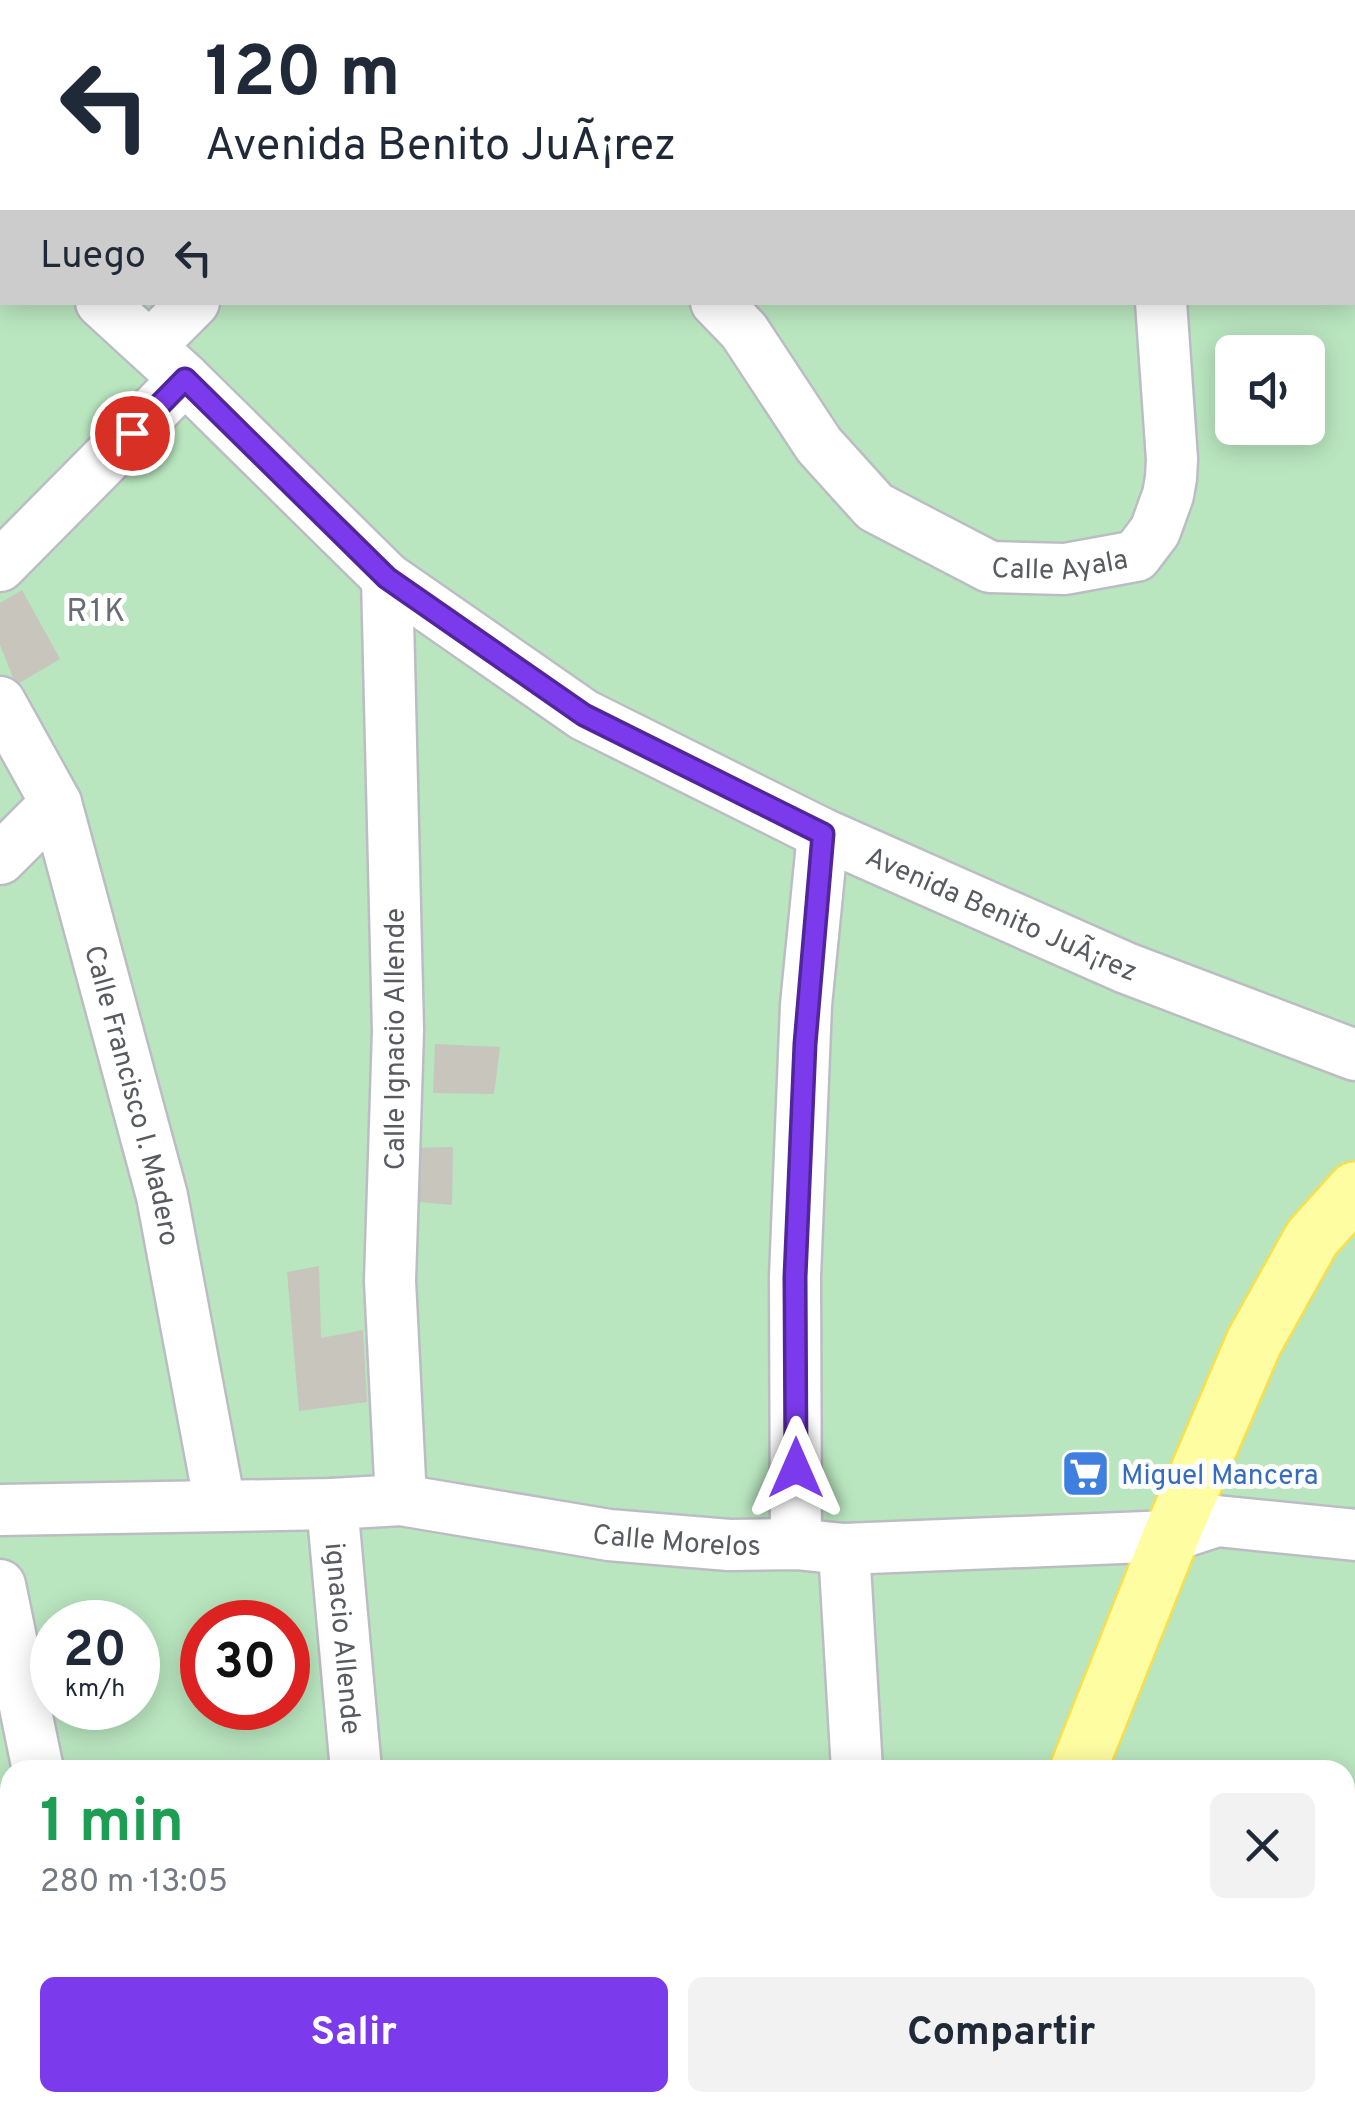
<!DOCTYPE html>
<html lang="es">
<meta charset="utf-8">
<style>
:root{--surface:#fff;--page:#f2f2f3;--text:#1f2937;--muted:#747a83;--accent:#7c3aed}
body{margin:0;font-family:Overpass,sans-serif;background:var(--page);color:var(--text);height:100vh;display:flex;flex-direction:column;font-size:38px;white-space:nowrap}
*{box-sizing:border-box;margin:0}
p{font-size:32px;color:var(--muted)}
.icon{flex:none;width:55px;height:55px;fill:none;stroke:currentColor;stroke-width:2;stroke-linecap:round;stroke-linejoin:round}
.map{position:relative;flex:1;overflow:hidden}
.side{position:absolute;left:0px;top:1760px;width:1355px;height:352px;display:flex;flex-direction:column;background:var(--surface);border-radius:30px 30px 0 0;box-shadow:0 5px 25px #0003}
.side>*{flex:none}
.banner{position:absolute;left:0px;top:0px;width:1355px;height:305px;box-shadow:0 5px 25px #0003;background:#fff;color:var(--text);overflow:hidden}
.buttons{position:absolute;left:1215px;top:335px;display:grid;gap:20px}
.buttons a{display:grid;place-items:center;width:110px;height:110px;border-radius:15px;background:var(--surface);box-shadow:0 5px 25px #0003;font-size:50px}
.speed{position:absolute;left:30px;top:1600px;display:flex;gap:20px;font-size:50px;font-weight:700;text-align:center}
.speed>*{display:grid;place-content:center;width:130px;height:130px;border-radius:50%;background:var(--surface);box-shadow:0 5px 25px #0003;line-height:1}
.speed small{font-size:25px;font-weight:400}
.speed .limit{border:15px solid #d22;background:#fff;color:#111}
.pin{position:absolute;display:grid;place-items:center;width:85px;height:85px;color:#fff;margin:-42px;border:5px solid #fff;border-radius:50%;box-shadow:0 2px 10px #0007}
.me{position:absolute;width:110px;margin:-55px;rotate:0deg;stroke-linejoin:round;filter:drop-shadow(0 0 8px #0008)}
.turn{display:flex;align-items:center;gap:35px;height:210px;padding:0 40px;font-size:45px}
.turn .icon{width:130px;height:130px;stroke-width:2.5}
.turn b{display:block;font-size:70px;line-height:85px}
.then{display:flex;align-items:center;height:95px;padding:0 40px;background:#0003;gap:20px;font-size:38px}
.round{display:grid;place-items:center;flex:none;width:105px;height:105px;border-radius:15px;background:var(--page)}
.overview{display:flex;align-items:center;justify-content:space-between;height:170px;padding:0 40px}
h1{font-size:60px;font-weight:700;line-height:75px;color:#1e9e55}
.action{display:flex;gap:20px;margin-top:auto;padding:20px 40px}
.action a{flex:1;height:115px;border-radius:15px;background:var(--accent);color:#fff;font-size:40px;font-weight:700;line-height:115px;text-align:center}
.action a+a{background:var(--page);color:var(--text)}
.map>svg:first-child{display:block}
</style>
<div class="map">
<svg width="1355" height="2111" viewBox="0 0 1355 2111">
<rect width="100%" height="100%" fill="#ecebde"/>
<!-- green -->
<path fill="#b9e6bf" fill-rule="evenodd" d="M0,0H1355V2111H0ZM2,2H1352V302H2ZM1232,352H1308V428H1232ZM52,1622H138V1708H52ZM202,1622H288V1708H202ZM10,1770H1345V2102H10Z"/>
<!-- building -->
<g fill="#c7c5bc">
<path d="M22,590L60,659L16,685L0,645V603Z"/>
<path d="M435,1044L500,1047L494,1094L433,1093Z"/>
<path d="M453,1147L452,1205L408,1201L409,1148Z"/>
<path d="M319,1266L321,1338L363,1330L367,1402L299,1411L287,1272Z"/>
</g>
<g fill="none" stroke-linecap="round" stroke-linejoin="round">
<defs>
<g id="minor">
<path d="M1123,0V2"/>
<path d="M0,211L2,213"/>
<path id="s1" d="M101,302L185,379L387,578L584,715L823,834L1126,968L1355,1055"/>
<path id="s2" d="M716,302L744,331L819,445L875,507L990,567L1065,569L1136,556L1155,531L1168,495L1171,478L1172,459L1161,302"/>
<path d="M150,346L194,302"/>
<path d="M0,566L185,379"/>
<path d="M387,578L398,1031L390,1281L401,1500"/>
<path id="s3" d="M0,702L56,803L162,1196L220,1505"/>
<path d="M0,859L56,803"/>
<path id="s4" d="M332,1504L356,1770"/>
<path id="s5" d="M0,1510L332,1504L401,1500L609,1535L729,1545L796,1544L844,1549L1171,1536L1217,1521L1355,1535"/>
<path d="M796,1544L795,1277L806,1005L823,834"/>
<path d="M844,1549L857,1770"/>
<path d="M0,1585L38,1770"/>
<path d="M0,1864L10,1861"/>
<path d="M7,2007L10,2005"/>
<path d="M207,2102L208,2111"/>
<path d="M743,2102V2111"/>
<path d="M893,2102L895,2111"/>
</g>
<g id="major">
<path d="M1078,1770L1171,1536L1254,1342L1312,1238L1355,1190"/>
<path d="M972,2111L974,2102"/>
</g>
</defs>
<!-- minor casing -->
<use href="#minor" stroke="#bcbdc4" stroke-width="55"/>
<!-- major casing -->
<use href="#major" stroke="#f8df4b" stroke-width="60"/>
<!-- minor -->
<use href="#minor" stroke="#fff" stroke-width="50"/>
<!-- major -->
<use href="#major" stroke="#fffda1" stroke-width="55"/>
</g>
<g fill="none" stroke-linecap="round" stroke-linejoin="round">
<defs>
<path id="route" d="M132,433L185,379L387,578L584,715L823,834L805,1044L795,1277L796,1468"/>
</defs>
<!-- route casing -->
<use href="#route" stroke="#51269a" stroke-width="25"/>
<!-- route -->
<use href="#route" stroke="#7c3aed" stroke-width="18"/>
</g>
<!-- icons -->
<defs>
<symbol id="supermarket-square" viewBox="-11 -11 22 22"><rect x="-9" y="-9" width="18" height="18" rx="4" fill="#3f7fe0" stroke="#fff"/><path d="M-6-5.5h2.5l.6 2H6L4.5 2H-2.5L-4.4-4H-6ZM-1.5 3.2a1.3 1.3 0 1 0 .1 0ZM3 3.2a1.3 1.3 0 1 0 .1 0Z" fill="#fff"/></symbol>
</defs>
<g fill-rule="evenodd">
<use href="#supermarket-square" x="1058" y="1446" width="55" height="55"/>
</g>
<g text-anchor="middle" stroke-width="10" stroke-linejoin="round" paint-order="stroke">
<!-- street labels -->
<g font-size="28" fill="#585b61" stroke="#fff">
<text dy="10" stroke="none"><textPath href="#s2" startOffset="460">Calle Ayala</textPath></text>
<text dy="10" stroke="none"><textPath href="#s1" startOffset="1100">Avenida Benito JuÃ¡rez</textPath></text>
<text transform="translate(394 1039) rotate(-90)" y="10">Calle Ignacio Allende</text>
<text dy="10" stroke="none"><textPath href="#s3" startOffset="418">Calle Francisco I. Madero</textPath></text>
<text dy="10" stroke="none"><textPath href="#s5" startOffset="680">Calle Morelos</textPath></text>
<text dy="10" stroke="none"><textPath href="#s4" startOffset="135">ignacio Allende</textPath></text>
</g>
<!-- shop labels -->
<g font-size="28" fill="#366cbe" stroke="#fff" text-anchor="start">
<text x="1121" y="1484">Miguel Mancera</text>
</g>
<!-- quarter labels -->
<g font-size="32" letter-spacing="2.5" fill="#696c73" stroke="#fff">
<text x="97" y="621">R1K</text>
</g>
</g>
</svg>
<div class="buttons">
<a><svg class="icon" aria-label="sound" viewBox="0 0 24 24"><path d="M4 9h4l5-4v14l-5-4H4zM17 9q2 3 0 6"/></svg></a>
</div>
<div class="speed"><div>20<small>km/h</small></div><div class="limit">30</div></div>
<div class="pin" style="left:132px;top:433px;background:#d93025"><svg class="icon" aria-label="arrive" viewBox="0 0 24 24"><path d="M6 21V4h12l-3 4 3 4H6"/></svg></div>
<svg class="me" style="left:796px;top:1468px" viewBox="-20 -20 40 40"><path d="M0-17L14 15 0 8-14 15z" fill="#7c3aed" stroke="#fff" stroke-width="4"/></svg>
<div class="banner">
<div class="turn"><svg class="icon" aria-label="left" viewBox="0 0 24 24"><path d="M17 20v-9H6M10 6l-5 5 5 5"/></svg><div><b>120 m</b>Avenida Benito JuÃ¡rez</div></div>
<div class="then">Luego<svg class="icon" aria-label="left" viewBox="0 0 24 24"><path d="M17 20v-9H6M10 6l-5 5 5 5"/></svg></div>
</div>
<section class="side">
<div class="overview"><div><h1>1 min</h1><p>280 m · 13:05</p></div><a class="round"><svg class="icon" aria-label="close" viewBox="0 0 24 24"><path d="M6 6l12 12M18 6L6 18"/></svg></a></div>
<div class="action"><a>Salir</a><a>Compartir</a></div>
</section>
</div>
